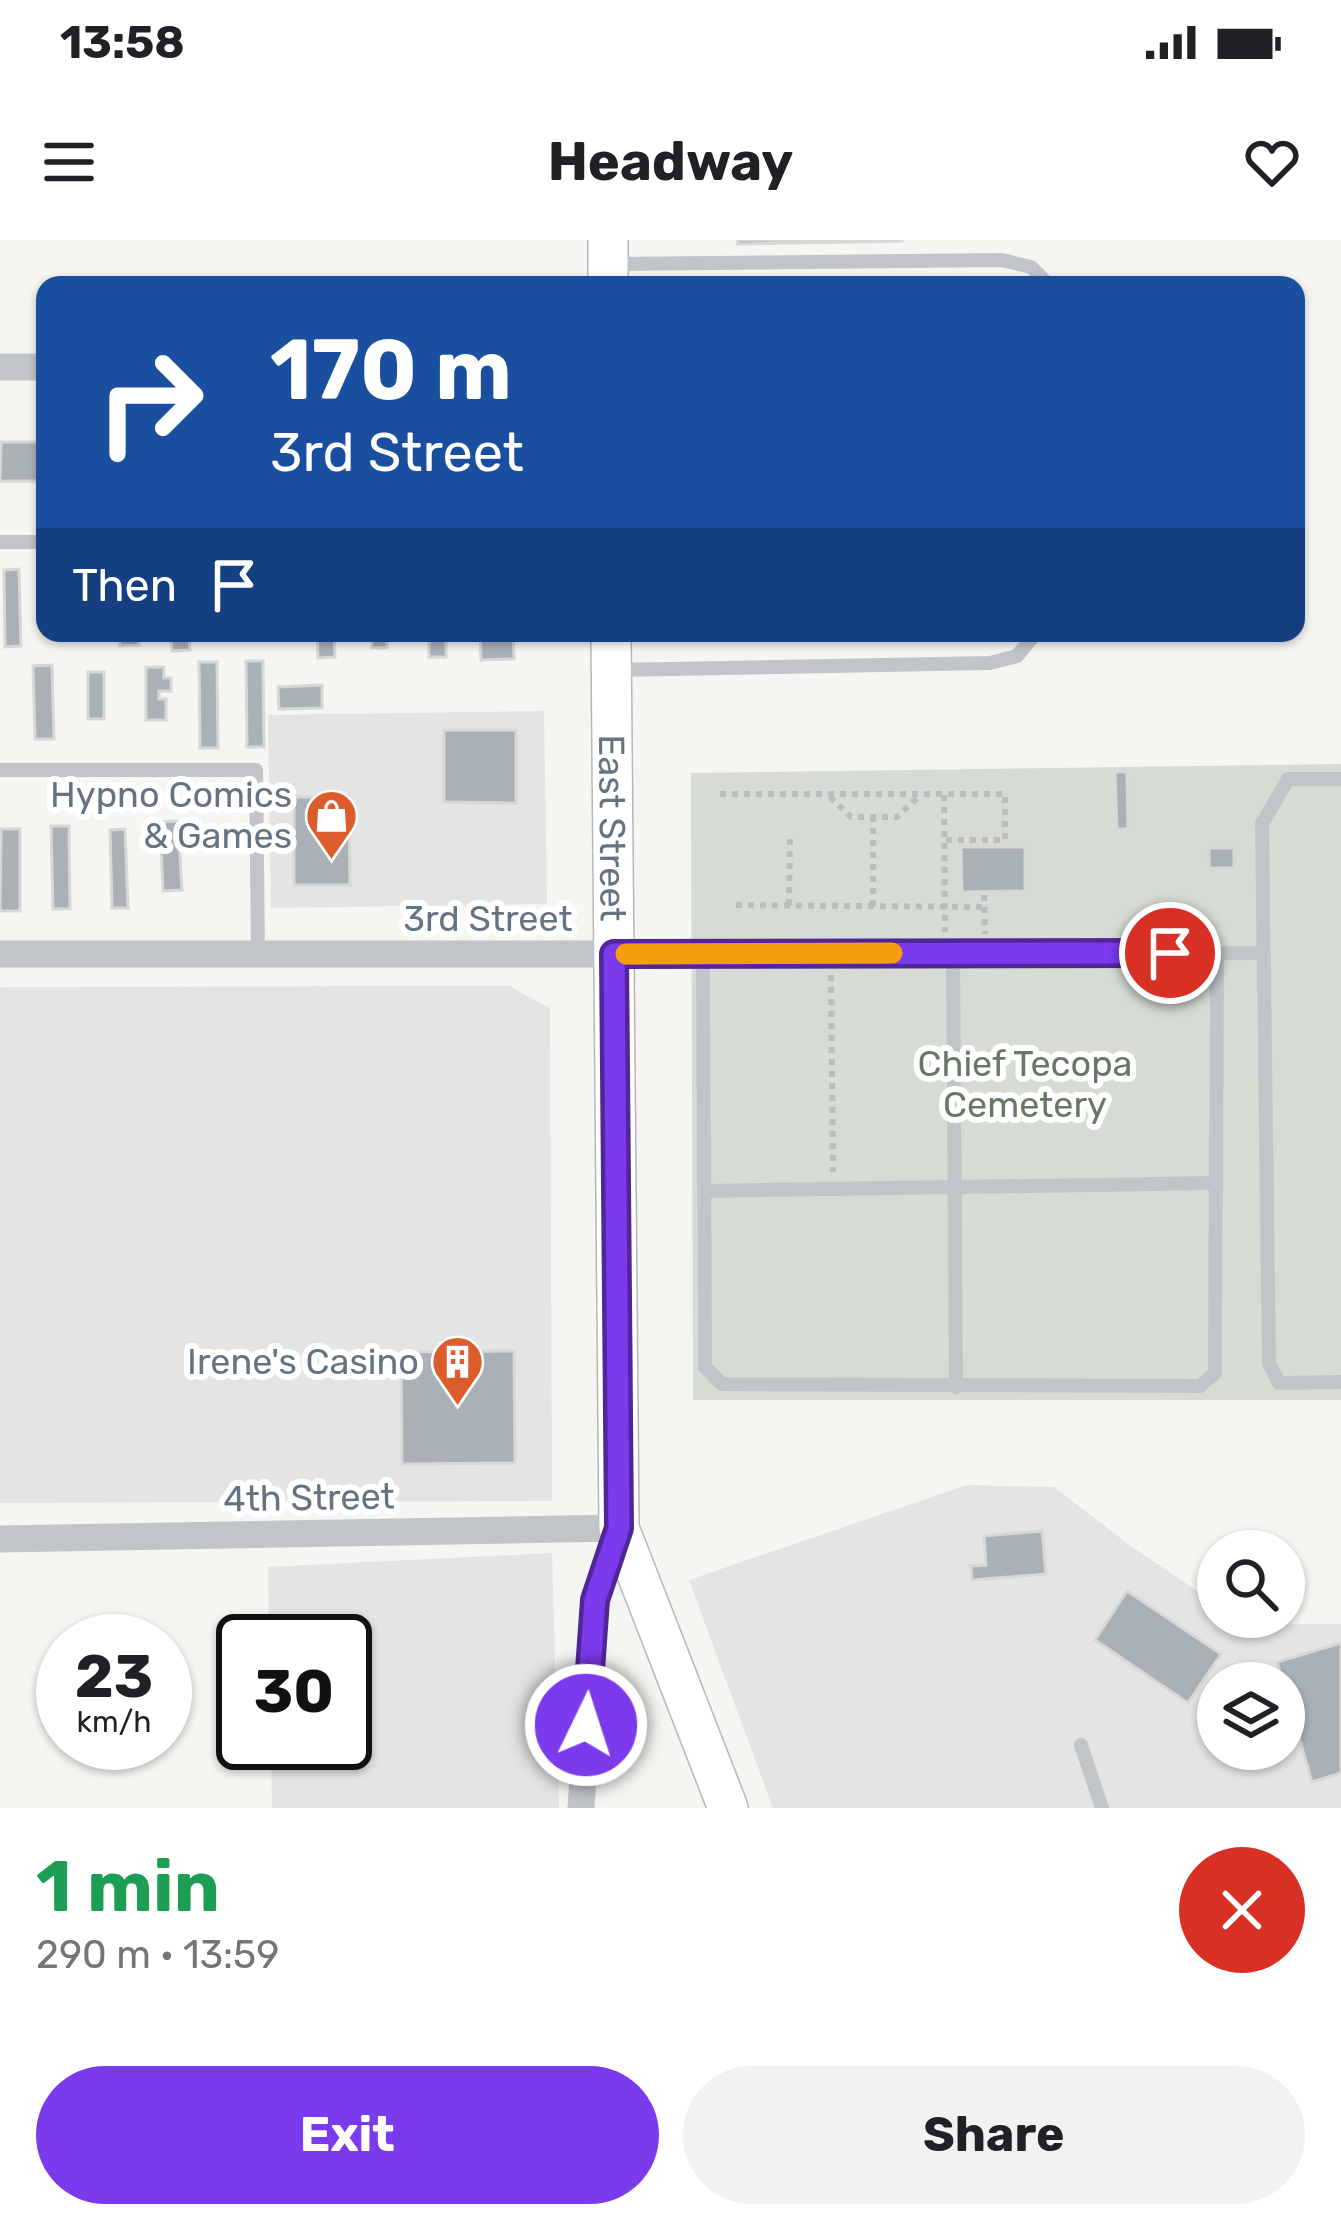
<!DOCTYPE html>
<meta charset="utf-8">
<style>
:root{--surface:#fff;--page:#f2f2f2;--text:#202124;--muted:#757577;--accent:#7c3aed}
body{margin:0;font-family:Rubik,sans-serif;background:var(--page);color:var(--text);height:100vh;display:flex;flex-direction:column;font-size:45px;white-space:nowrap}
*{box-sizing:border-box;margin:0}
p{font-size:39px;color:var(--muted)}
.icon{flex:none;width:66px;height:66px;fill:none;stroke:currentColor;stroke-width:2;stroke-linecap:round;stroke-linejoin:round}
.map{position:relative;height:1568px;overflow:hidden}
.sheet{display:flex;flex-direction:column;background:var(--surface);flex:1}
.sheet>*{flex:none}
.hud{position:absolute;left:36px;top:36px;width:1269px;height:366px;border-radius:24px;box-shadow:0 3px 9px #0004;background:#1a4fa0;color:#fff;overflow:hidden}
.tools{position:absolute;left:1197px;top:1290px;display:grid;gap:24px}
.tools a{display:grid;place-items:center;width:108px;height:108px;border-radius:50%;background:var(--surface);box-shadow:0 3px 9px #0004;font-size:60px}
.speed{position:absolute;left:36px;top:1374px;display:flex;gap:24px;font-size:60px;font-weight:700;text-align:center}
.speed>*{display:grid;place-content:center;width:156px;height:156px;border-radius:50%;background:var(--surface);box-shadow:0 3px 9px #0004;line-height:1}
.speed small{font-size:30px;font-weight:400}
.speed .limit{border:6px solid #111;border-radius:18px;background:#fff;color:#111}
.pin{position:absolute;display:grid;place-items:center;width:102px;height:102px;color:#fff;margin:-51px;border:6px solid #fff;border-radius:50%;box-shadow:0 3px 12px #0007}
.me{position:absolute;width:132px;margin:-66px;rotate:4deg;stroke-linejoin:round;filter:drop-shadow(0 0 9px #0008)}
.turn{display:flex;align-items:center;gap:42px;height:252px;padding:0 36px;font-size:54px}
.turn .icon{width:156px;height:156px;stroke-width:2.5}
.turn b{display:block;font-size:84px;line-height:102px}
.then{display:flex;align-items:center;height:114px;padding:0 36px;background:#0003;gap:24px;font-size:45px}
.round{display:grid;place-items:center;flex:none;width:126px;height:126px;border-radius:63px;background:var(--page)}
.headline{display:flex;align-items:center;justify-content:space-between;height:204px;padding:0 36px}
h1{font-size:72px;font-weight:700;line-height:90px;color:#1e9e55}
.primary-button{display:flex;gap:24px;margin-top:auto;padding:24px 36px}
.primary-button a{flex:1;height:138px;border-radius:72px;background:var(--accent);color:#fff;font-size:48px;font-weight:700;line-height:138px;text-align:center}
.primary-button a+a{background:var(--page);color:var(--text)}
.status{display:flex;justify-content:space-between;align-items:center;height:84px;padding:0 60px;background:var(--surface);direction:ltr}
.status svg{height:33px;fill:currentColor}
header{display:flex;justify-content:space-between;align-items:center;height:156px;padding:0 36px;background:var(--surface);font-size:54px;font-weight:700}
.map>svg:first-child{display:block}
</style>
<div class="status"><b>13:58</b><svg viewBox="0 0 49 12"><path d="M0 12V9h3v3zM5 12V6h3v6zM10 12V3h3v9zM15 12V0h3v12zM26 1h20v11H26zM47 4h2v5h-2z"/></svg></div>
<header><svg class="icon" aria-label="menu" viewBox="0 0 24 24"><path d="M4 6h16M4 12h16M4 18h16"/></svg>Headway<svg class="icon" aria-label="heart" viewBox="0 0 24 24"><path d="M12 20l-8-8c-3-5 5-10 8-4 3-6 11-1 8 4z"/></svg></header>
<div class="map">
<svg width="1341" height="1568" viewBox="0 0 1341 1568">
<rect width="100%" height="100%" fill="#f5f5f2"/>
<!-- built -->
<g fill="#e3e4e3" fill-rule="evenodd">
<path d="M544,471L547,664L271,668L268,475Z"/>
<path d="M509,746L550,768L552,1261L0,1263V747Z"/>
<path d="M967,1245L1054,1247L1132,1307L1218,1365V1377H1236L1247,1384H1341V1568H773L689,1340ZM1218,1443H1284V1509H1218Z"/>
<path d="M552,1313L559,1568H272L271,1503H345V1401H269L268,1327Z"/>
</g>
<!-- green -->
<path fill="#d6dcd3" d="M1341,524V1160H693L691,533Z"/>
<!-- building -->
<g fill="#aab1b6" stroke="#d7d7d5" stroke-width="3">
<path d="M738,0H902V1L738,4Z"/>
<path d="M1,202H45V257H40V241H0Z"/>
<path d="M19,329L21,406L5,407L4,330Z"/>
<path d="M119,393H138L139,405L120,406Z"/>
<path d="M171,393H189L190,410L172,411Z"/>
<path d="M317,393H334L335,417L318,418Z"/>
<rect x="372" y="393" width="15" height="15"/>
<rect x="429" y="393" width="17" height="24"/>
<path d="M480,393H513L514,419L481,420Z"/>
<path d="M246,421H263L264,507H247Z"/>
<path d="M199,422H217L218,508H200Z"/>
<path d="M52,425L54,499H35L33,426Z"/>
<path d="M146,427H164V438H171V451H159V459H166V480H146Z"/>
<rect x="88" y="432" width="16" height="47"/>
<path d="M322,445V468L279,469L278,447Z"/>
<path d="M444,490H516V563L444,562Z"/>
<path d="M1115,532H1127L1128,589H1117Z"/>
<path d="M294,557H349L350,645H294Z"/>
<path d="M178,581L182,650L163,651L160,582Z"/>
<path d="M51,586H69L70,669H53Z"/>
<path d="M1,589H20V671H0Z"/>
<path d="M125,589L128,668H112L110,590Z"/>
<path d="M961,607H1025V651L962,652Z"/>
<rect x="1209" y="608" width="25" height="20"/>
<path d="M514,1111L515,1223L402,1224L401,1112Z"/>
<path d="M1042,1291L1046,1334L972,1340L971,1326L986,1325L984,1296Z"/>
<path d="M1127,1351L1221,1414L1188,1463L1095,1400Z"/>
<path d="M1341,1403V1533L1312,1542L1277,1422Z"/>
</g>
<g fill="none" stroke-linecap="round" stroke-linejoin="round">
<defs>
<g id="secondary">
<path d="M608,0V45"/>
<path id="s1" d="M611,393L619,1288L728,1568"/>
</g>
</defs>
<!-- secondary casing -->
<use href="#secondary" stroke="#b3b8bc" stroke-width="42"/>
<!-- path -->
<g stroke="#bbbdbf" stroke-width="6" stroke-dasharray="6 6" stroke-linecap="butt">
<path d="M720,554H1005V600H944"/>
<path d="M944,555L945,692"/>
<path d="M830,557L851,577H897L920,555"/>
<path d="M984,655L985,694"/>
<path d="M736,665L984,667"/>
<path d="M789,665L790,598"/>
<path d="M873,666V577"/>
<path d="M831,735L833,932"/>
</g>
<!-- lane -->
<g stroke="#c1c5c8" stroke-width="14">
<path d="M613,24L1002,20L1031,27L1049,45"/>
<path d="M0,302H45"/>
<path d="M617,430L990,423L1017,416L1036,393"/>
<path d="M0,530H256L258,715"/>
<path d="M1341,539H1288L1262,584L1269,1123L1279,1143L1341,1142"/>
<path d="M953,713L956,1147"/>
<path d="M619,714L1264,713"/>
<path d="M703,714L705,1127L722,1144L1200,1146L1215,1133L1217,713"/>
<path d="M705,951L1216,943"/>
<path d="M1081,1505L1102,1568"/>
</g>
<!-- street -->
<g stroke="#c1c5c8" stroke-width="27">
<path d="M0,127H45"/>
<path d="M0,714H614"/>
<path d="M0,1299L619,1288L595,1360L581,1568"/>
</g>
<!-- secondary -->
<use href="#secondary" stroke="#fff" stroke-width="39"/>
</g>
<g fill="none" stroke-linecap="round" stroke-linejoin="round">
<defs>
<path id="route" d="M586,1485L595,1360L619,1288L614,714L1170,713"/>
</defs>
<!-- route casing -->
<use href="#route" stroke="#51269a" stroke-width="30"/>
<!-- route -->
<use href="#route" stroke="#7c3aed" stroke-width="21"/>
<!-- slow -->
<path stroke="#f59e0b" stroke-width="21" d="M626,714L892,713"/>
</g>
<!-- icons -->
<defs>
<symbol id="shop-pin" viewBox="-11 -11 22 30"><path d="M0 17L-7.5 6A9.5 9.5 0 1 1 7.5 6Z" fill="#dc5d2b" stroke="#fff"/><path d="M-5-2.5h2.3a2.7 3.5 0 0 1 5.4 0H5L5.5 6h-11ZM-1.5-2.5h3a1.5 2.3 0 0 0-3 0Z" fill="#fff"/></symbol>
<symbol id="building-pin" viewBox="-11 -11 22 30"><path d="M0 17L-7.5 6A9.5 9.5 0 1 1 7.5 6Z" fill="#dc5d2b" stroke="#fff"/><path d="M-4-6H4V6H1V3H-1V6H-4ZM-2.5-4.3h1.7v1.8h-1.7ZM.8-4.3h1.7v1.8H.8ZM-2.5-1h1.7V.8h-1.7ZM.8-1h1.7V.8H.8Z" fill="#fff"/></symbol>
</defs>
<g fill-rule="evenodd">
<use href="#shop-pin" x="302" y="546" width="59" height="81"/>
<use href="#building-pin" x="428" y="1092" width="59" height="81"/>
</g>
<g text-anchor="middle" stroke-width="12" stroke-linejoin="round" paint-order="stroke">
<!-- poi labels -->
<g font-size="36" fill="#657482" stroke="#fff" text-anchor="end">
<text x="292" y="567">Hypno Comics<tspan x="292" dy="41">&amp; Games</tspan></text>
<text x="419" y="1134">Irene's Casino</text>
</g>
<!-- street labels -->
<g font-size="36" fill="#657482" stroke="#fff">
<text dy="13" stroke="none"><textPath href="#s1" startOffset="195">East Street</textPath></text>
<text x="488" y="691">3rd Street</text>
<text transform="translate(309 1257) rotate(-1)" y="13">4th Street</text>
</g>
<!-- park labels -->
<g font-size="36" fill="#677964" stroke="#fff">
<text x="1025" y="836">Chief Tecopa<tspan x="1025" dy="41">Cemetery</tspan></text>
</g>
</g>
</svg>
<div class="tools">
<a><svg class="icon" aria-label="search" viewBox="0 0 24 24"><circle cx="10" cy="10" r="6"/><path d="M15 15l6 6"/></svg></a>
<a><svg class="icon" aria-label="layers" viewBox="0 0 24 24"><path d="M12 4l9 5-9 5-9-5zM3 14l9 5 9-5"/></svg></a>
</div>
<div class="speed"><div>23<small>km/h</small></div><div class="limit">30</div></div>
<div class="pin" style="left:1170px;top:713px;background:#d93025"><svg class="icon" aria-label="arrive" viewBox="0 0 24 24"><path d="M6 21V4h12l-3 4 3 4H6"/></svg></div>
<svg class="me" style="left:586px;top:1485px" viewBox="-20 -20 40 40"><circle r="17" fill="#7c3aed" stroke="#fff" stroke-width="3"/><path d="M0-11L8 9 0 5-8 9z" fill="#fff"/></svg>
<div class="hud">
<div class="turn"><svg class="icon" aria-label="right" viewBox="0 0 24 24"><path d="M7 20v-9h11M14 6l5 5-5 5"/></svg><div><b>170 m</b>3rd Street</div></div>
<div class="then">Then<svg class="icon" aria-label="arrive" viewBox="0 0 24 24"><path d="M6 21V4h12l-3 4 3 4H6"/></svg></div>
</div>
</div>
<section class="sheet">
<div class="headline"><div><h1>1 min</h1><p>290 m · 13:59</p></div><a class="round" style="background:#d93025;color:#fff"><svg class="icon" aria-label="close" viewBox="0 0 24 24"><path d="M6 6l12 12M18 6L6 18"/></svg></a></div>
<div class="primary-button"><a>Exit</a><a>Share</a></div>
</section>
